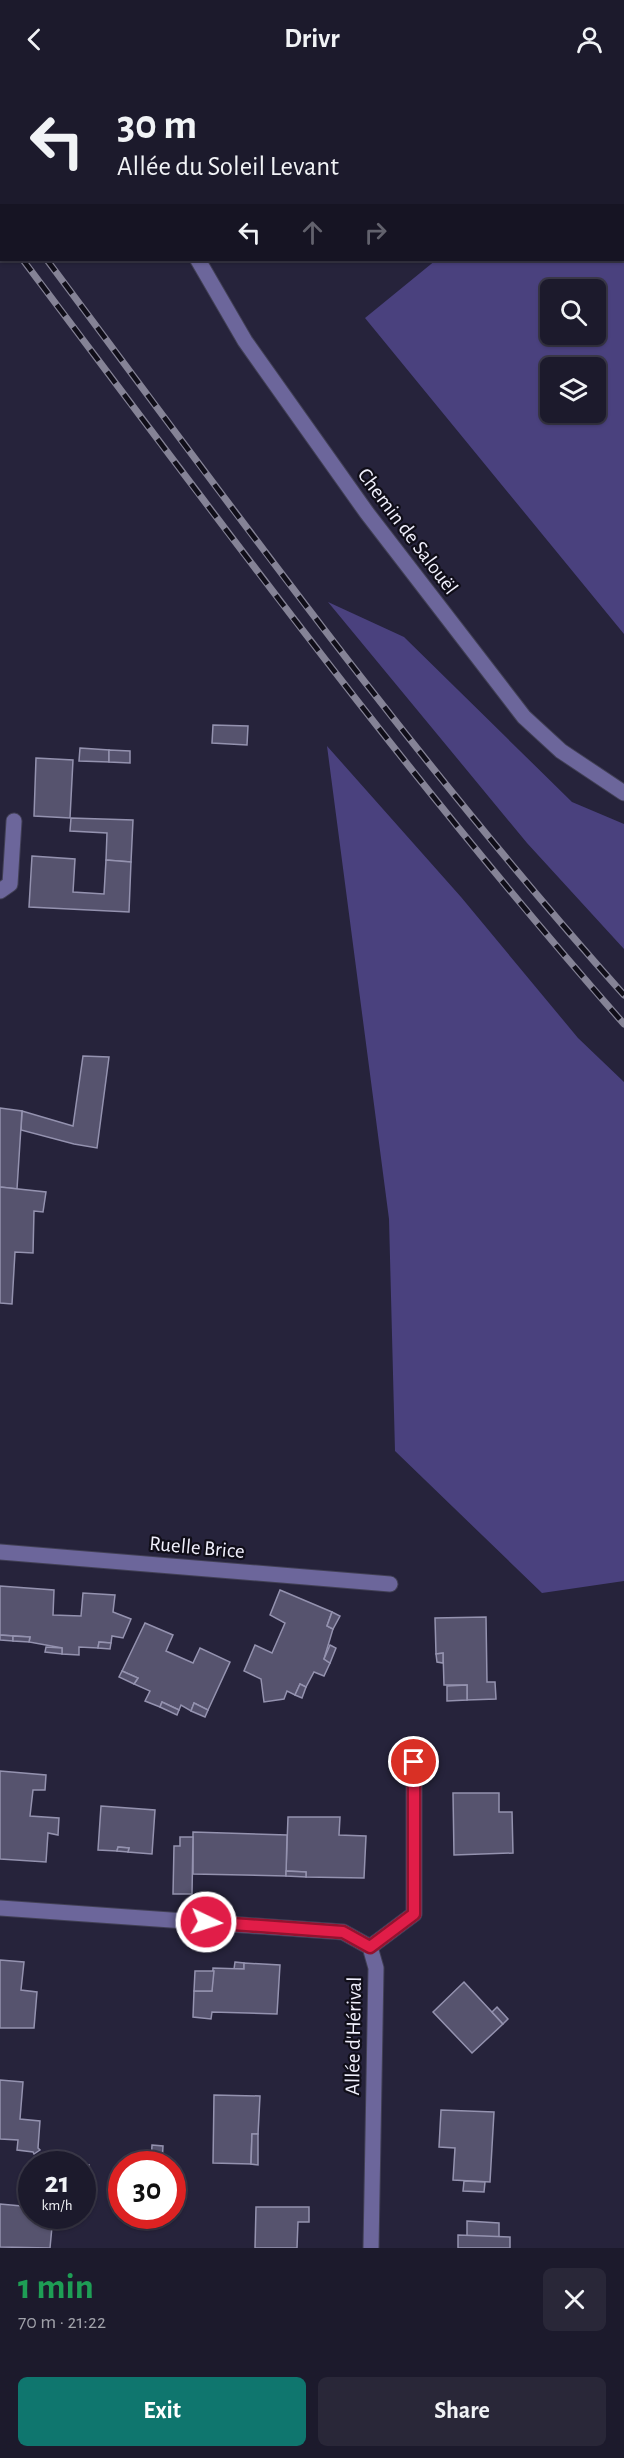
<!DOCTYPE html>
<meta charset="utf-8">
<style>
:root{--surface:#1c1a2c;--page:#292738;--text:#f1f3f6;--muted:#a0a1a9;--line:#3a3848;--accent:#0f766e}
body{margin:0;font-family:"Alegreya Sans",sans-serif;background:var(--page);color:var(--text);height:100vh;display:flex;flex-direction:column;font-size:22px;white-space:nowrap}
*{box-sizing:border-box;margin:0}
p{font-size:20px;color:var(--muted)}
.icon{flex:none;width:33px;height:33px;fill:none;stroke:currentColor;stroke-width:2;stroke-linecap:round;stroke-linejoin:round}
.map{position:relative;height:2170px;overflow:hidden}
.panel{display:flex;flex-direction:column;background:var(--surface);flex:1}
.panel>*{flex:none}
.banner{position:absolute;left:0px;top:0px;width:624px;height:183px;box-shadow:0 2px 4px #0004,0 0 0 2px var(--line);background:#1c1a2c;color:var(--text);overflow:hidden}
.tools{position:absolute;left:540px;top:201px;display:grid;gap:12px}
.tools a{display:grid;place-items:center;width:66px;height:66px;border-radius:9px;background:var(--surface);box-shadow:0 2px 4px #0004,0 0 0 2px var(--line);font-size:30px}
.speed{position:absolute;left:18px;top:2073px;display:flex;gap:12px;font-size:30px;font-weight:700;text-align:center}
.speed>*{display:grid;place-content:center;width:78px;height:78px;border-radius:50%;background:var(--surface);box-shadow:0 2px 4px #0004,0 0 0 2px var(--line);line-height:1}
.speed small{font-size:15px;font-weight:400}
.speed .limit{border:9px solid #d22;background:#fff;color:#111}
.pin{position:absolute;display:grid;place-items:center;width:51px;height:51px;color:#fff;margin:-26px;border:3px solid #fff;border-radius:50%;box-shadow:0 2px 6px #0007}
.me{position:absolute;width:66px;margin:-33px;rotate:94deg;stroke-linejoin:round;filter:drop-shadow(0 0 4px #0008)}
.turn{display:flex;align-items:center;gap:21px;height:126px;padding:0 18px;font-size:27px}
.turn .icon{width:78px;height:78px;stroke-width:2.5}
.turn b{display:block;font-size:42px;line-height:51px}
.lanes{display:flex;align-items:center;height:57px;padding:0 18px;background:#0003;justify-content:center;gap:30px;direction:ltr}
.lanes .off{opacity:.35}
.round{display:grid;place-items:center;flex:none;width:63px;height:63px;border-radius:9px;background:var(--page)}
.overview{display:flex;align-items:center;justify-content:space-between;height:102px;padding:0 18px}
h1{font-size:36px;font-weight:700;line-height:45px;color:#1e9e55}
.cta{display:flex;gap:12px;margin-top:auto;padding:12px 18px}
.cta a{flex:1;height:69px;border-radius:9px;background:var(--accent);color:#fff;font-size:24px;font-weight:700;line-height:69px;text-align:center}
.cta a+a{background:var(--page);color:var(--text)}
header{display:flex;justify-content:space-between;align-items:center;height:78px;padding:0 18px;background:var(--surface);font-size:27px;font-weight:700}
.map>svg:first-child{display:block}
</style>
<header><svg class="icon" aria-label="back" viewBox="0 0 24 24"><path d="M15 5l-7 7 7 7"/></svg>Drivr<svg class="icon" aria-label="person" viewBox="0 0 24 24"><circle cx="12" cy="8" r="4"/><path d="M4 21q1-7 8-7t8 7"/></svg></header>
<div class="map">
<svg width="624" height="2170" viewBox="0 0 624 2170">
<rect width="100%" height="100%" fill="#26233b"/>
<!-- green -->
<g fill="#4a417e" fill-rule="evenodd">
<path d="M623,59L624,61V556L365,240L436,182H622ZM550,212H596V256H550ZM550,290H596V334H550Z"/>
<path d="M328,524L404,559L572,724L624,746V871L527,765Z"/>
<path d="M327,668L461,819L578,960L624,1004V1503L542,1515L395,1373L389,1141Z"/>
</g>
<!-- building -->
<g fill="#56536e" stroke="#9492af" stroke-width="1.5">
<rect x="197" y="0" width="212" height="2"/>
<path d="M434,0H465L466,2H434Z"/>
<path d="M213,647L248,648L247,667L212,665Z"/>
<path d="M80,670L109,672V684L79,683Z"/>
<path d="M109,672L130,673V685L109,684Z"/>
<path d="M36,680L73,682L70,740L34,738Z"/>
<path d="M71,740L133,742L131,784L106,782L107,755L70,753Z"/>
<path d="M32,778L75,781L73,814L104,816L106,782L131,784L129,834L29,829Z"/>
<path d="M83,978L109,979L97,1070L74,1066L21,1052L22,1033L73,1048Z"/>
<path d="M0,1030L22,1033L17,1111L0,1109Z"/>
<path d="M0,1109L46,1114L43,1134L34,1133L33,1175L15,1174L12,1226L0,1225Z"/>
<path d="M0,1508L54,1512L53,1537L81,1538L83,1515L115,1517L113,1534L131,1541L123,1560L112,1558L111,1565L99,1564L98,1570L79,1569V1577L62,1576V1570L29,1564L30,1559L0,1557V1559Z"/>
<path d="M280,1512L332,1534L327,1548L333,1551L324,1581L330,1585L324,1598L314,1594L306,1609L300,1606L295,1617L287,1613L284,1621L264,1624L261,1601L244,1593L255,1567L272,1575L285,1545L270,1537Z"/>
<path d="M332,1534L340,1538L333,1551L327,1548Z"/>
<path d="M486,1539L487,1604H495L496,1621L467,1622V1607H444L443,1575L436,1576L435,1540Z"/>
<path d="M145,1545L173,1557L166,1573L193,1585L200,1570L230,1584L208,1632L194,1625L191,1633L181,1627L179,1632L162,1624L160,1629L145,1623L150,1613L134,1606L138,1600L122,1593Z"/>
<path d="M0,1557L13,1558V1563L0,1562Z"/>
<path d="M13,1558L30,1559L29,1564L13,1563Z"/>
<path d="M99,1564L111,1565L110,1571L98,1570Z"/>
<path d="M330,1567L336,1570L330,1585L324,1581Z"/>
<path d="M46,1569L62,1570V1576L45,1574Z"/>
<path d="M443,1575V1585L437,1584L436,1576Z"/>
<path d="M122,1593L138,1600L134,1606L119,1599Z"/>
<path d="M300,1606L306,1609L302,1620L295,1617Z"/>
<path d="M467,1607V1622L447,1623V1608Z"/>
<path d="M162,1624L179,1632L177,1637L160,1629Z"/>
<path d="M194,1625L208,1632L205,1639L191,1633Z"/>
<path d="M0,1693L46,1697L45,1712H33L30,1738L59,1740L58,1757L48,1755L46,1784L0,1781Z"/>
<path d="M453,1715H499V1734H512L513,1775L454,1777Z"/>
<path d="M101,1728L155,1732L152,1776L128,1774L129,1770L118,1769L117,1773L98,1772Z"/>
<path d="M288,1739H340L339,1757L366,1758L364,1800L306,1799V1794L286,1793Z"/>
<path d="M193,1754L287,1757L286,1798L193,1796Z"/>
<path d="M180,1759H193L192,1816H173L174,1768H180Z"/>
<path d="M118,1769L129,1770L128,1774L117,1773Z"/>
<path d="M286,1793L306,1794V1799L286,1798Z"/>
<path d="M0,1882L24,1884L21,1912L37,1914L34,1950H0Z"/>
<path d="M235,1884L244,1885V1891H234Z"/>
<path d="M244,1885L280,1887L277,1936L212,1934L211,1941L193,1939L194,1913H212L213,1890L244,1891Z"/>
<path d="M195,1893H214L212,1913H194Z"/>
<path d="M464,1904L503,1946L472,1975L433,1934Z"/>
<path d="M497,1929L508,1941L503,1946L492,1934Z"/>
<path d="M0,2002L23,2004L20,2041L40,2043L38,2070L40,2072L34,2076L33,2074L17,2072L18,2062L0,2061Z"/>
<path d="M214,2017L260,2018L258,2056H252L251,2086L213,2085Z"/>
<path d="M441,2032L494,2034L490,2104L453,2102L455,2070L439,2069Z"/>
<path d="M252,2056H258V2087L251,2086Z"/>
<path d="M152,2067L163,2068L162,2086H151Z"/>
<path d="M42,2083L89,2087V2094H82V2086H42Z"/>
<path d="M464,2103L485,2104L484,2114L463,2113Z"/>
<path d="M0,2126L32,2129V2138H53L50,2170L0,2169Z"/>
<path d="M256,2129H309V2144H298L297,2170H255Z"/>
<path d="M467,2143L499,2145V2159L467,2158Z"/>
<path d="M458,2157L510,2159V2170H458Z"/>
</g>
<g fill="none" stroke-linecap="round" stroke-linejoin="round">
<defs>
<g id="minor">
<path d="M89,0L90,2"/>
<path d="M198,182L245,263L367,435L524,639L561,673L624,715"/>
<path d="M0,813L10,806L14,743"/>
<path d="M0,1474L390,1506"/>
<path d="M0,1830L343,1854L370,1869L376,1890L371,2170"/>
<path d="M370,1869L414,1836V1684"/>
</g>
</defs>
<!-- minor casing -->
<use href="#minor" stroke="#424056" stroke-width="17"/>
<!-- minor -->
<use href="#minor" stroke="#6c669b" stroke-width="15"/>
<defs>
<g id="rail">
<path d="M0,118L2,120"/>
<path d="M0,151L2,153"/>
<path d="M23,182C218,441 409,702 624,946"/>
<path d="M47,182C233,431 416,684 624,917"/>
</g>
</defs>
<!-- rail casing -->
<use href="#rail" stroke="#858396" stroke-width="7"/>
<!-- rail -->
<use href="#rail" stroke="#100e19" stroke-width="4.5" stroke-dasharray="14" stroke-linecap="butt"/>
</g>
<g fill="none" stroke-linecap="round" stroke-linejoin="round">
<defs>
<path id="route" d="M206,1844L343,1854L370,1869L414,1836V1684"/>
</defs>
<!-- route casing -->
<use href="#route" stroke="#92132f" stroke-width="15"/>
<!-- route -->
<use href="#route" stroke="#e11d48" stroke-width="10"/>
</g>
<g text-anchor="middle" stroke-width="4.5" stroke-linejoin="round" paint-order="stroke">
<!-- street labels -->
<g font-size="21" fill="#f1f0fd" stroke="#100e19">
<text transform="translate(408 453) rotate(53)" y="7">Chemin de Salouël</text>
<text transform="translate(197 1469) rotate(5)" y="7">Ruelle Brice</text>
<text transform="translate(353 1958) rotate(-89)" y="7">Allée d'Hérival</text>
</g>
</g>
</svg>
<div class="tools">
<a><svg class="icon" aria-label="search" viewBox="0 0 24 24"><circle cx="10" cy="10" r="6"/><path d="M15 15l6 6"/></svg></a>
<a><svg class="icon" aria-label="layers" viewBox="0 0 24 24"><path d="M12 4l9 5-9 5-9-5zM3 14l9 5 9-5"/></svg></a>
</div>
<div class="speed"><div>21<small>km/h</small></div><div class="limit">30</div></div>
<div class="pin" style="left:414px;top:1684px;background:#d93025"><svg class="icon" aria-label="arrive" viewBox="0 0 24 24"><path d="M6 21V4h12l-3 4 3 4H6"/></svg></div>
<svg class="me" style="left:206px;top:1844px" viewBox="-20 -20 40 40"><circle r="17" fill="#e11d48" stroke="#fff" stroke-width="3"/><path d="M0-11L8 9 0 5-8 9z" fill="#fff"/></svg>
<div class="banner">
<div class="turn"><svg class="icon" aria-label="left" viewBox="0 0 24 24"><path d="M17 20v-9H6M10 6l-5 5 5 5"/></svg><div><b>30 m</b>Allée du Soleil Levant</div></div>
<div class="lanes"><svg class="icon" aria-label="left" viewBox="0 0 24 24"><path d="M17 20v-9H6M10 6l-5 5 5 5"/></svg><svg class="icon off" aria-label="ahead" viewBox="0 0 24 24"><path d="M12 20V5M6 11l6-6 6 6"/></svg><svg class="icon off" aria-label="right" viewBox="0 0 24 24"><path d="M7 20v-9h11M14 6l5 5-5 5"/></svg></div>
</div>
</div>
<section class="panel">
<div class="overview"><div><h1>1 min</h1><p>70 m · 21:22</p></div><a class="round"><svg class="icon" aria-label="close" viewBox="0 0 24 24"><path d="M6 6l12 12M18 6L6 18"/></svg></a></div>
<div class="cta"><a>Exit</a><a>Share</a></div>
</section>
